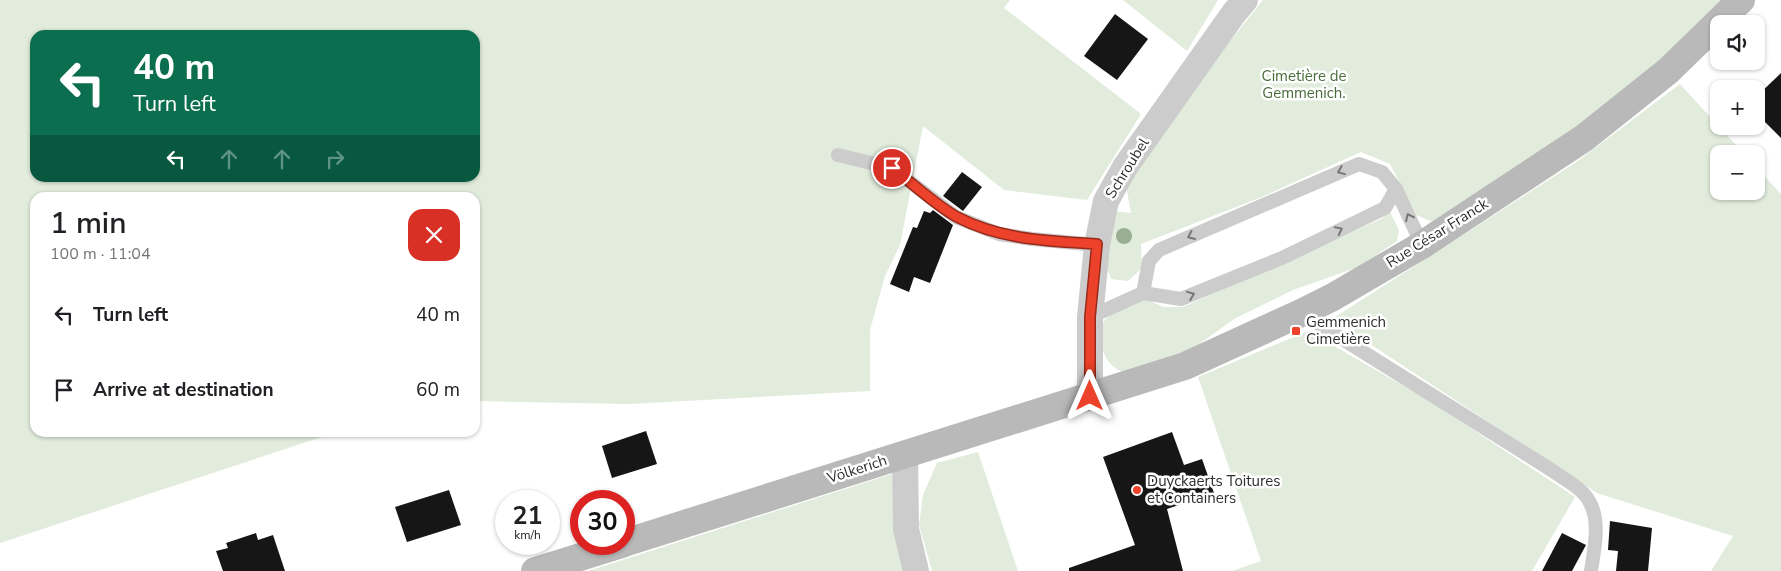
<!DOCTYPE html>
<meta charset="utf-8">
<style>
:root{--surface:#fff;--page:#f2f2f2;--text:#202124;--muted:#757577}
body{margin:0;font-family:"Nunito Sans",sans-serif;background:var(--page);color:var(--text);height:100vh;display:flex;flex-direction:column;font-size:19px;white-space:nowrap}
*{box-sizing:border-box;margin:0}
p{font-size:16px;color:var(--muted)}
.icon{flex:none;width:28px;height:28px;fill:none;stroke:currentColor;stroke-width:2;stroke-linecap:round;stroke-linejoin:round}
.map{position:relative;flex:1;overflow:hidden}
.details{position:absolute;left:30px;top:192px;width:450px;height:245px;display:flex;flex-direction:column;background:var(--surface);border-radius:15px;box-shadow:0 1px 4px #0004}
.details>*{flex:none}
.banner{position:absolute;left:30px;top:30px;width:450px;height:152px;border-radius:15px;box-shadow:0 1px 4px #0004;background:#0b6e4f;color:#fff;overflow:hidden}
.buttons{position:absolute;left:1710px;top:15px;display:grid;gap:10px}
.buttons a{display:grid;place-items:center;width:55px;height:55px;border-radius:10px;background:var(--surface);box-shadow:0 1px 4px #0004;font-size:25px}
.speed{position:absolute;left:495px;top:490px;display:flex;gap:10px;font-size:25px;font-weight:700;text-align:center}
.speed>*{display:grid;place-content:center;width:65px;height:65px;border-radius:50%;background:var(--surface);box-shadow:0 1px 4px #0004;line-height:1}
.speed small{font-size:12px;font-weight:400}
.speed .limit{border:8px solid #d22;background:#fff;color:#111}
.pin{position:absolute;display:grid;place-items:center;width:42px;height:42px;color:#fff;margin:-21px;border:2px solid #fff;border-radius:50%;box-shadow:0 1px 5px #0007}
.me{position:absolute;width:55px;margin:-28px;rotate:0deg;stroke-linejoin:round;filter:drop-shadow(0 0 4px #0008)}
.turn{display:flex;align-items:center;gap:18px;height:105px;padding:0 20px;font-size:22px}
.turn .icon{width:65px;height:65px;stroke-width:2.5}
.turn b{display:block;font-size:35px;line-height:42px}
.lanes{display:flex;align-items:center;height:48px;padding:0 20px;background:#0003;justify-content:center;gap:25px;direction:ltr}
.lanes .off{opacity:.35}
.round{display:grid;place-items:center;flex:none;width:52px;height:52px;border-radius:15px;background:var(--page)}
.head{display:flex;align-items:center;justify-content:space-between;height:85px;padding:0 20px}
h1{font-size:30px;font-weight:600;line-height:38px}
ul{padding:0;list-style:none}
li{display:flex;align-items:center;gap:15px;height:75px;padding:0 20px}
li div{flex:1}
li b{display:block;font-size:19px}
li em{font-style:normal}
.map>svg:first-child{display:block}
</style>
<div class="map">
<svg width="1781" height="571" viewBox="0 0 1781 571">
<rect width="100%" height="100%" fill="#fff"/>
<!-- green -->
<g fill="#e1ecdc" fill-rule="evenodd">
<path d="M0,0H1010L1004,8L1141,114L1087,200L1004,190L923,126L900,245L885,276L870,330V391L629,404L475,401V198H35V432L334,433L0,543ZM35,35H475V178H35Z"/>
<path d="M1123,0H1218L1187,51Z"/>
<path d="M1263,0H1724L1638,81L1580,126L1433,222L1416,215L1390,164L1361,152L1262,197L1141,244L1142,268L1128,281L1111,279L1105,262L1112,211L1131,213L1126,186L1211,65Z"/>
<path d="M1680,84L1744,154H1719V191H1756V167L1781,194V571H1711L1733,536L1597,493L1332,319L1575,163Z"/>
<path d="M1390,212L1399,230L1397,241L1358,267L1293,290L1234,319L1194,348L1125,373C1107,367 1100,351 1102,333C1102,329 1102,325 1104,321C1111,312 1135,303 1146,299L1163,307H1183L1381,219Z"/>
<path d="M1308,331L1428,400L1575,497L1532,571H1232L1261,561L1198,377Z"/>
<path d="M978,452L1018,571H932L919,525L923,495L937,463Z"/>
<path d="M892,474L901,545L909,571H588Z"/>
</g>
<!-- building -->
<g fill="#161616">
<path d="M1115,14L1148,39L1117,80L1084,56Z"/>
<path d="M1781,73V138L1756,113V97Z"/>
<path d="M962,172L982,187L963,211L943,196Z"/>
<path d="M933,210L953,225L930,283L914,277L909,292L890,284L913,227L917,228L924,211L930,213Z"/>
<path d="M646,431L657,464L612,478L602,446Z"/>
<path d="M1172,432L1184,465L1202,459L1214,493L1167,509L1183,571H1069V568L1135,545L1103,457Z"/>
<path d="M449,490L461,525L407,542L395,507Z"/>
<path d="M1610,521L1652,528L1648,571H1616L1618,551L1608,550Z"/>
<path d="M256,533L258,540L273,535L285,571H223L216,551L228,548L226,543Z"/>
<path d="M1562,533L1586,545L1572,571H1542Z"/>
</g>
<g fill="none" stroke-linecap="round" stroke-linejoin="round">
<!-- lane -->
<g stroke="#ccc" stroke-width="14">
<path d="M838,155L892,168L956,217L999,234L1032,239L1097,245"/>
<path d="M1143,293L1149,261L1159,250L1359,164L1382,172L1396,189L1422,245"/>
<path d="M1301,313L1553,471C1565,480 1582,488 1589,501C1601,520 1594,551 1591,571"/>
<path d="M1090,317L1143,293L1181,299L1282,258L1385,208L1396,189"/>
</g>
<!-- street -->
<g stroke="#ccc" stroke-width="26">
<path d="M1090,396V317L1097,245L1106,201L1125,167L1234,13L1245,0"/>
<path d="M905,454L906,529L916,571"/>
</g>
<!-- secondary -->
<g stroke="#b9b9b9" stroke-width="28">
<path d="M624,543L1185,366L1301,313L1333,297L1422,245L1584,138L1668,71L1741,0"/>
<path d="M535,571L622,544"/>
</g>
</g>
<!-- trees -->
<circle fill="#9aae93" cx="1124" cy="236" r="8"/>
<!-- one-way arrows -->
<defs><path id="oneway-chevron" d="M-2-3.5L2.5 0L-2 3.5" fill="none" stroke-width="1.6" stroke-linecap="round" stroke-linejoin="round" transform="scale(1.25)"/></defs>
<g stroke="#767676">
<use href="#oneway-chevron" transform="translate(1341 171) rotate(158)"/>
<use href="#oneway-chevron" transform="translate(1409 217) rotate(-115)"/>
<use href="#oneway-chevron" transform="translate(1339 230) rotate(-26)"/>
<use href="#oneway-chevron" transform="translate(1191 236) rotate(156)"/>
<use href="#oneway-chevron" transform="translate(1191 295) rotate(-22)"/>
</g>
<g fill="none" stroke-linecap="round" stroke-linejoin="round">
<defs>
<path id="route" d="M892,168C911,182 938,207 957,217C1001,240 1049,241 1097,244L1090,317V396"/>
</defs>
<!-- route casing -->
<use href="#route" stroke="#992a1b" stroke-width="12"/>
<!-- route -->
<use href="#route" stroke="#ec412a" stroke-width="9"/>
</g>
<!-- markers -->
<g fill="#ec412a" stroke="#fff" stroke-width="2">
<rect x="1291" y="326" width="10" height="10" rx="2.5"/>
<circle cx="1137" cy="490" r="5"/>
</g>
<g text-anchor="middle" stroke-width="5" stroke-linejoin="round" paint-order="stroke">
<!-- park labels -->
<g font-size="15" fill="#486c3a" stroke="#fff">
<text x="1304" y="81">Cimetière de<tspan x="1304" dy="17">Gemmenich.</tspan></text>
</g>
<!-- street labels -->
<g font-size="15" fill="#2f2f2f" stroke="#fff">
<text transform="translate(1127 168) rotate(-58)" y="5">Schroubel</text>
<text transform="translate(1437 233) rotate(-32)" y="5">Rue César Franck</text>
<text transform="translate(857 469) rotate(-18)" y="5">Völkerich</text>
</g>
<!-- poi labels -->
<g font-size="15" fill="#2f2f2f" stroke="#fff" text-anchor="start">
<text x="1306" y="327">Gemmenich<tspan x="1306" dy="17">Cimetière</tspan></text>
<text x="1147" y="486">Duyckaerts Toitures<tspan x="1147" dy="17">et Containers</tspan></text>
</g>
</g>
</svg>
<div class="buttons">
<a><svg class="icon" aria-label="sound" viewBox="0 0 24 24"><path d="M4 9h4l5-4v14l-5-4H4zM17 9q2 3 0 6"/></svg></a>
<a>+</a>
<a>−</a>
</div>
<div class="speed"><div>21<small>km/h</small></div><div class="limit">30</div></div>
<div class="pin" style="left:892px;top:168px;background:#d93025"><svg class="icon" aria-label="arrive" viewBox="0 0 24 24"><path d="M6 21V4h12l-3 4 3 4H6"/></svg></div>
<svg class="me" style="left:1090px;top:396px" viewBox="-20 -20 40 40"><path d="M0-17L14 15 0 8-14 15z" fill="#ec412a" stroke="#fff" stroke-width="4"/></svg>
<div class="banner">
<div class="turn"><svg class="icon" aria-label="left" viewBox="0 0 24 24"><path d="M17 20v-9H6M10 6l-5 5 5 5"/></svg><div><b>40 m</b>Turn left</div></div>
<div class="lanes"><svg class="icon" aria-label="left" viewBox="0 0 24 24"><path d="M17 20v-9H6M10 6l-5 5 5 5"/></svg><svg class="icon off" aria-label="ahead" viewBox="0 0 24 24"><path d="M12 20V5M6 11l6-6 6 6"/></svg><svg class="icon off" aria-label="ahead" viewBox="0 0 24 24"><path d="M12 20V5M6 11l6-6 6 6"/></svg><svg class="icon off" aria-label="right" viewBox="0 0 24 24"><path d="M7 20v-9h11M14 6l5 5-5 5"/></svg></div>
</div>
<section class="details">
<div class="head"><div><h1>1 min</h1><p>100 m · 11:04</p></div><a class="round" style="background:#d93025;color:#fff"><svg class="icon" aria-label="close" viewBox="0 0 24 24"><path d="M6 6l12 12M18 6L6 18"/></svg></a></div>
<ul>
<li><svg class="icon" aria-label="left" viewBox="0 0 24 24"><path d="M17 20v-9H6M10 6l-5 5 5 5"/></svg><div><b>Turn left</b></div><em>40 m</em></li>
<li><svg class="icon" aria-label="arrive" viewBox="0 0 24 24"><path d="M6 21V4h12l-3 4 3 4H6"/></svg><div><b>Arrive at destination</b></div><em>60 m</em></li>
</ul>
</section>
</div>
